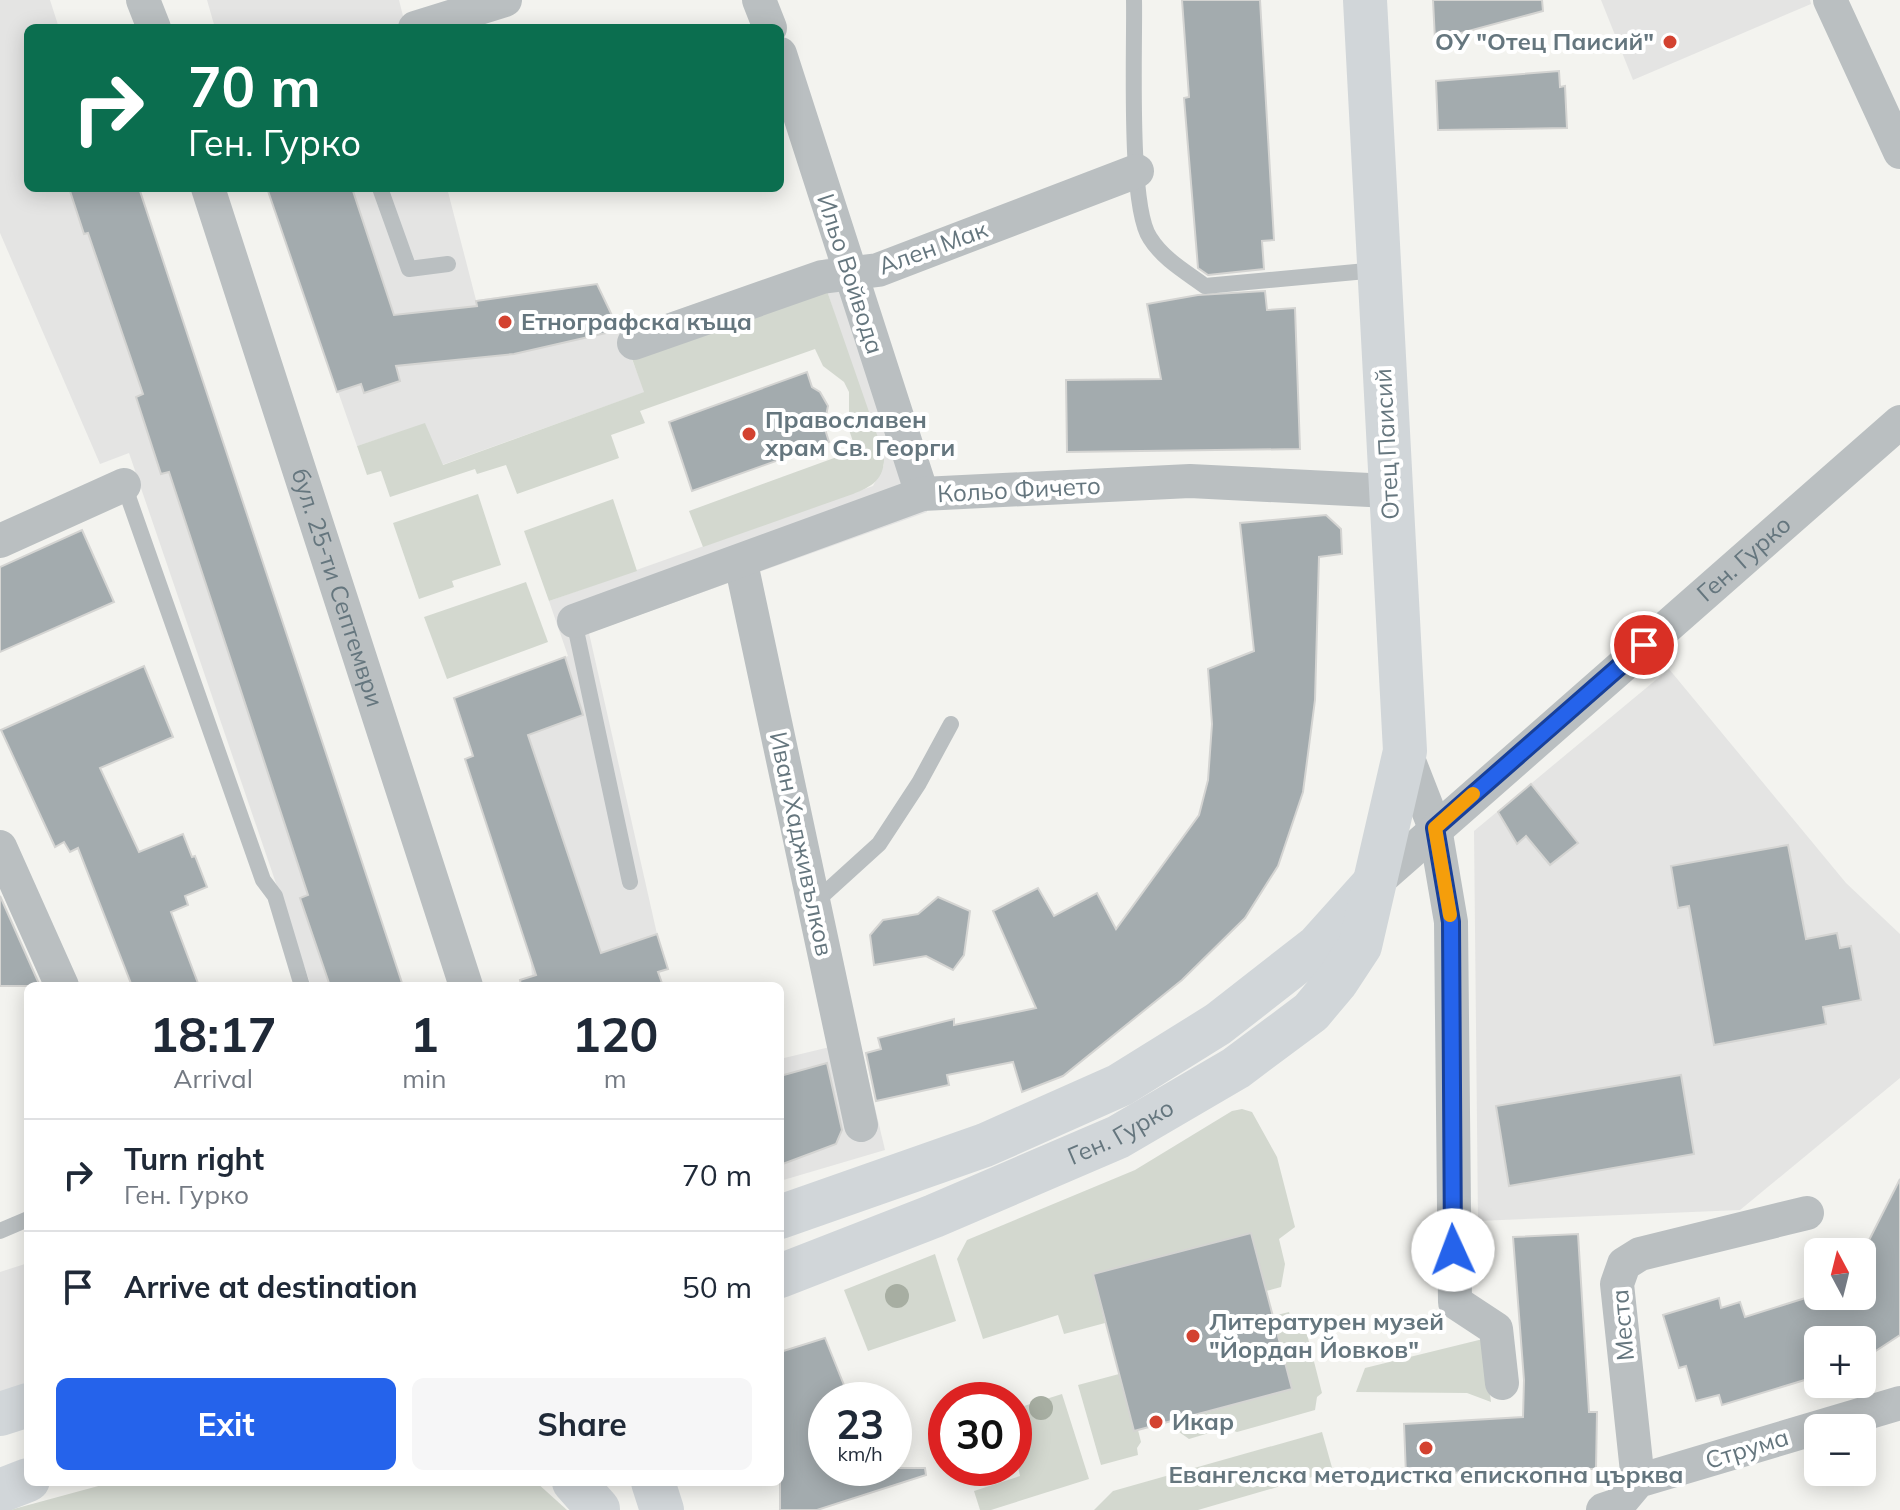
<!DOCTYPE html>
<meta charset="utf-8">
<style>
:root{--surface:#fff;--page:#f6f6f7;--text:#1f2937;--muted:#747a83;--line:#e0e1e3;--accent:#2563eb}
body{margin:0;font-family:Mulish,sans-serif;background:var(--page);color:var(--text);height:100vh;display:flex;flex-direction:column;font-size:30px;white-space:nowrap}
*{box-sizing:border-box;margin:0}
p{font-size:26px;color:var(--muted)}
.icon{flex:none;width:44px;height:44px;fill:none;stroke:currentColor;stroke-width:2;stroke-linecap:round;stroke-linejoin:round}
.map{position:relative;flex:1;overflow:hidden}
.details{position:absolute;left:24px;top:982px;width:760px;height:504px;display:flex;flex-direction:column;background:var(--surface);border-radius:12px;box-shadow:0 4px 20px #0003}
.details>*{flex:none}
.top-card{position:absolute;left:24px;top:24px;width:760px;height:168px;border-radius:12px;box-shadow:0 4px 20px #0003;background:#0b6e4f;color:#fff;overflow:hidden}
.needle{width:52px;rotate:353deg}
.controls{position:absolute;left:1804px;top:1238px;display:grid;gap:16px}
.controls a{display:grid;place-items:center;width:72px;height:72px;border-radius:12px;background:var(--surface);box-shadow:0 4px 20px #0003;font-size:40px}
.speed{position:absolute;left:808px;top:1382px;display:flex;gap:16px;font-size:40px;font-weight:700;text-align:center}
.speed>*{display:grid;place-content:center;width:104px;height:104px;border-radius:50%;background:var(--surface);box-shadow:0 4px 20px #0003;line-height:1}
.speed small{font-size:20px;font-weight:400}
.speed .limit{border:12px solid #d22;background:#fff;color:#111}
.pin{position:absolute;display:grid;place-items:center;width:68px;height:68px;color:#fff;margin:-34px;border:4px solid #fff;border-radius:50%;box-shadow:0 2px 8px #0007}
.me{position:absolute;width:88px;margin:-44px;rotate:358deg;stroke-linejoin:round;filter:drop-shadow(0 0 6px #0008)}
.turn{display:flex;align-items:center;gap:28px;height:168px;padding:0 32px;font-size:36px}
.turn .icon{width:104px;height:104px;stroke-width:2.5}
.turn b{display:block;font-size:56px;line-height:68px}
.eta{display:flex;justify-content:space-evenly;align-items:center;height:136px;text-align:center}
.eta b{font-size:48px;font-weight:700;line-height:56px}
.primary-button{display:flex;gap:16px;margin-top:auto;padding:16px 32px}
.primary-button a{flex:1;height:92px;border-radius:12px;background:var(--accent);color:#fff;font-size:32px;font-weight:700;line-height:92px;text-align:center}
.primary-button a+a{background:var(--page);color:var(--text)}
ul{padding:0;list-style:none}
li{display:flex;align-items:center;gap:24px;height:112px;padding:0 32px;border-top:2px solid var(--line)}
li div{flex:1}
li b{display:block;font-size:30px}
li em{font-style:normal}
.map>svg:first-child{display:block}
</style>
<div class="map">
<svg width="1900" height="1510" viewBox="0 0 1900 1510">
<rect width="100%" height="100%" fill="#f3f3ef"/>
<!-- built -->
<g fill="#e4e4e3">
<path d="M0,0H50L59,28H28V188H139L403,986H311L129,453L100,464L0,233Z"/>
<path d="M207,0H399L406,28H215Z"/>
<path d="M1601,0H1810L1811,4L1633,80Z"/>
<path d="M267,188H447L476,300L597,284L619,330L849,251L920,479L927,512L589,633L657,934L668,969L659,972L663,986H533L530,955L465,759L473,755L454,698L568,656L549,601L873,486L884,465L826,288L631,357L645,392L442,465L425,424L357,446Z"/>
<path d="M1669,669L1846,883L1900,934V1078L1740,1210L1478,1221L1474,831Z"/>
<path d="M859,1040L885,1150L780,1181V1059Z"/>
<path d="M28,1263V1384L0,1392V1272Z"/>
</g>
<!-- green -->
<g fill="#d3d8cf">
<path d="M826,288L884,455C885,479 873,486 853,494L703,547L689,511L856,450L849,430V392L844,382L823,366L815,349L640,411L645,423L611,435L619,458L517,494L506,465L477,474L475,469L390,497L381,471L367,475L357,446L425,423L443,465L644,392L631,356Z"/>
<path d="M478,494L501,565L452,581L454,587L419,599L393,523Z"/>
<path d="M613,499L637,571L549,601L524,531Z"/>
<path d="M526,582L548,642L447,679L424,617Z"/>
<path d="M1242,1109L1252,1112L1277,1157L1295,1227L1279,1239L1285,1264L1281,1287L1266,1291L1250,1233L1093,1274L1105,1323L1064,1334L1058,1315L983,1339L957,1259L967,1240L1135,1170L1232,1111Z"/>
<path d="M935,1254L956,1321L868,1351L844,1290Z"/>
<path d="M1289,1312L1293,1326L1307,1334L1322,1393L1317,1397L1315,1410L1237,1432L1226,1428L1189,1439L1179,1432L1175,1421L1291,1389L1273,1316Z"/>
<path d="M1483,1339L1491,1402L1467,1393L1356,1392L1365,1368Z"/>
<path d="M1119,1374L1134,1431L1138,1430L1141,1442L1137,1448L1138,1455L1101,1465L1078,1385Z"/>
<path d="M1062,1394L1089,1479L991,1510H980L974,1491L1020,1476L1018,1467L1014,1468V1409Z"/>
<path d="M1322,1432L1333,1471L1198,1510H1094L1113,1491Z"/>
<path d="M967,1468H1013L971,1481Z"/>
<path d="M113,1482H536L567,1510H10Z"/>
</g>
<!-- building -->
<g fill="#a3abae" stroke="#d4d4d2" stroke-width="2">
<path d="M1182,0H1260L1274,240L1262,241L1264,269L1208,275L1198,268L1184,98L1189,97Z"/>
<path d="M1433,0H1542L1543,11L1435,40Z"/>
<path d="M1559,71L1560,87L1565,86L1567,128L1438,130L1436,81Z"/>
<path d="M69,188H139L403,986H330L300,898L308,895L169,472L161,474L136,397L143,394L88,233L84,234Z"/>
<path d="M267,188H352L394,315L477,306L476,301L597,284L619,330L514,354L396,366L400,381L364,393L361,384L337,392Z"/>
<path d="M1265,291L1267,310L1295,308L1300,449L1067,452L1066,380L1161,379L1147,304L1198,295Z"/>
<path d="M807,372L812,387L820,392L828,406L824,426L829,442L692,491L669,422Z"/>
<path d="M1326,515L1341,529L1342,554L1319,557L1315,700L1303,792L1278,866L1245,918L1182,980L1063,1076L1022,1092L1013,1062L947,1075L949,1085L876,1101L866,1053L881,1049L878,1038L954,1019V1025L1036,1008L993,911L1038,888L1054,916L1097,893L1116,929L1199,815L1208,780L1212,724L1208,669L1254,651L1240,523Z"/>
<path d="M82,530L114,602L0,652V567Z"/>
<path d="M565,657L583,715L528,735L601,953L657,934L668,969L658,972L663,986H521L520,980L536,975L465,759L473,756L454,698Z"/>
<path d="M144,666L173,737L100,768L139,852L183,834L192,857L195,856L207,887L185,896L188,905L171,912L199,986H132L78,848L70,852L64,842L55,847L1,730Z"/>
<path d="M1531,784L1578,843L1550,865L1526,836L1517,844L1498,812Z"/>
<path d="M1788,845L1806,939L1837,933L1840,948L1851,946L1861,1000L1823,1007L1826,1024L1714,1045L1689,906L1678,908L1671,866Z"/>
<path d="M0,896L40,986H0Z"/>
<path d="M938,897L970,911L964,955L953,970L926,956L874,965L870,935L883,920L918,914Z"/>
<path d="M827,1063L842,1130L836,1144L780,1165V1076Z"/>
<path d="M1681,1075L1694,1154L1509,1186L1496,1106Z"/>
<path d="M1900,1179V1335L1862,1360V1340H1818V1376L1722,1405L1719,1395L1696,1401L1686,1366L1679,1368L1663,1315L1719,1298L1721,1308L1740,1302L1745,1317L1818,1294L1862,1296V1254Z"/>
<path d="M1251,1233L1292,1389L1134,1431L1093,1274Z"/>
<path d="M1578,1234L1589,1412H1597L1596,1469L1490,1468V1471L1406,1475L1404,1424L1523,1417L1524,1380L1513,1237Z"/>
<path d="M825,1338L850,1400H826V1468H925L926,1475L817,1510H780V1352Z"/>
</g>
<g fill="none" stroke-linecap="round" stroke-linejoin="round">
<!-- lane -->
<g stroke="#babfc1" stroke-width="16">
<path d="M1134,0C1135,47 1128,206 1150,238C1163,259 1186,272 1205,286L1377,270"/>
<path d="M380,188L409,269L448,264"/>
<path d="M124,485L263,880L275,896L302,986"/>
<path d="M574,621L630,882"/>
<path d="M814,903L879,844L919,783L951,724"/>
<path d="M0,1231L28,1219"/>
</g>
<!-- street -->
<g stroke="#babfc1" stroke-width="34">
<path d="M143,0L154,28"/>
<path d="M759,0L770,28"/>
<path d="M1830,0L1900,152"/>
<path d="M415,28L505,0"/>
<path d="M780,54L922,494"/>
<path id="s1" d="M208,188L466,986"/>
<path d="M634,343L822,277L878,270L1137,171"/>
<path d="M0,541L124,485"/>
<path d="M741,563L861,1125"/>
<path d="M574,621L922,494L1190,481L1389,491"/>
<path d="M1405,751L1435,828L1451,922L1455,1302L1496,1329L1502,1383"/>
<path d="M0,847L62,986"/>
<path id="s2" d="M1373,885L1900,422"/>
<path d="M1638,1481L1617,1284L1624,1264L1640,1254L1807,1213"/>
<path d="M1603,1510L1618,1505L1638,1481L1900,1403"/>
</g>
<!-- secondary -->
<g stroke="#d1d6d9" stroke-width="44">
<path d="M780,1217L985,1145L1120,1085L1218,1024L1318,946L1371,887"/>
<path id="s3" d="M780,1276L934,1216L1118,1137L1236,1068L1311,1012L1337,981L1360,946L1405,751L1365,0"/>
<path d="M0,1414L28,1405"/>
<path d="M574,1482L598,1509"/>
<path d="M653,1482L662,1510"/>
<path d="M0,1491L28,1480"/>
</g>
</g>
<!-- trees -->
<g fill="#a7aea2">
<circle cx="897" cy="1296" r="12"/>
<circle cx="1041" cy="1408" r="12"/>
</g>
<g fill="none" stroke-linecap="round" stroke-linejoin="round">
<defs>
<path id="route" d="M1453,1250L1451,922L1435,828L1644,645"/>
</defs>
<!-- route casing -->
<use href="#route" stroke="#184099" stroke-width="20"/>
<!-- route -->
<use href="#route" stroke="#2563eb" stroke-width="14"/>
<!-- slow -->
<path stroke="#f59e0b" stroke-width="14" d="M1450,915L1435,828L1473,794"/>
</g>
<!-- markers -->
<g fill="#d34230" stroke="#fff" stroke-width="3">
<circle cx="1670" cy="42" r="8"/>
<circle cx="505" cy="322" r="8"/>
<circle cx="749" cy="434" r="8"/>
<circle cx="1193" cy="1336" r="8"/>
<circle cx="1156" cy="1422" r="8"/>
<circle cx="1426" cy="1448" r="8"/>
</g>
<g text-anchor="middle" stroke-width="8" stroke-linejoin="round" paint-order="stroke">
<!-- poi labels -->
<g font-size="24" font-weight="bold" fill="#65767e" stroke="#fff" text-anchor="start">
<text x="1654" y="50" text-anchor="end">ОУ "Отец Паисий"</text>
<text x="521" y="330">Етнографска къща</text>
<text x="765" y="428">Православен<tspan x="765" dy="28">храм Св. Георги</tspan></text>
<text x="1209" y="1330">Литературен музей<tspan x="1209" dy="28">"Йордан Йовков"</tspan></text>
<text x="1172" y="1430">Икар</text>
<text x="1426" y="1483" text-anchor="middle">Евангелска методистка епископна църква</text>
</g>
<!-- street labels -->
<g font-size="24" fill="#65767e" stroke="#fff">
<text transform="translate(933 248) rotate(-20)" y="8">Ален Мак</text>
<text transform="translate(850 274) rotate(72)" y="8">Ильо Войвода</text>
<text transform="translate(1387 444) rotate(-93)" y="8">Отец Паисий</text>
<text transform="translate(1019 490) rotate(-3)" y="8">Кольо Фичето</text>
<text dy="8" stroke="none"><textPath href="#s2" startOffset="494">Ген. Гурко</textPath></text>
<text dy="8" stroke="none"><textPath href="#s1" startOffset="420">бул. 25-ти Септември</textPath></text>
<text transform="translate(801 844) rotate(78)" y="8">Иван Хадживълков</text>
<text dy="8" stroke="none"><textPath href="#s3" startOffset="370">Ген. Гурко</textPath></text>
<text transform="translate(1623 1325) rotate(-95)" y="8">Места</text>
<text transform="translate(1747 1449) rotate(-17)" y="8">Струма</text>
</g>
</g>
</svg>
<div class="controls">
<a><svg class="needle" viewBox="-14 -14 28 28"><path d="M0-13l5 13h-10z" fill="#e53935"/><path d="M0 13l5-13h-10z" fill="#747a83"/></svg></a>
<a>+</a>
<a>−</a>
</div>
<div class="speed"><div>23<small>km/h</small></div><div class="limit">30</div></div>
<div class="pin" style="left:1644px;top:645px;background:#d93025"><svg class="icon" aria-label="arrive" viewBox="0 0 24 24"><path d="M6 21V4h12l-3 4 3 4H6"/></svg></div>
<svg class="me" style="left:1453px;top:1250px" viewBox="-20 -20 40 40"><circle r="19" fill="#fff"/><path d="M0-13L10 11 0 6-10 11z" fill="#2563eb"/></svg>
<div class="top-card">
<div class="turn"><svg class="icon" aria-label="right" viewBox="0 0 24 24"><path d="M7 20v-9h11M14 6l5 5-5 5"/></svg><div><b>70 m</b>Ген. Гурко</div></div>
</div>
<section class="details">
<div class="eta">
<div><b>18:17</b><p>Arrival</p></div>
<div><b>1</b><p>min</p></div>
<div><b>120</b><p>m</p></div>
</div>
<ul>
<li><svg class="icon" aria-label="right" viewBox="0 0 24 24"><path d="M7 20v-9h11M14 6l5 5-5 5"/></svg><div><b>Turn right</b><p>Ген. Гурко</p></div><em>70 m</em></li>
<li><svg class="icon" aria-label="arrive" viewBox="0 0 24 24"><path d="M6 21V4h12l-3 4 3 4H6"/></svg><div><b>Arrive at destination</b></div><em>50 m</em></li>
</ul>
<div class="primary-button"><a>Exit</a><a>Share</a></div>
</section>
</div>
